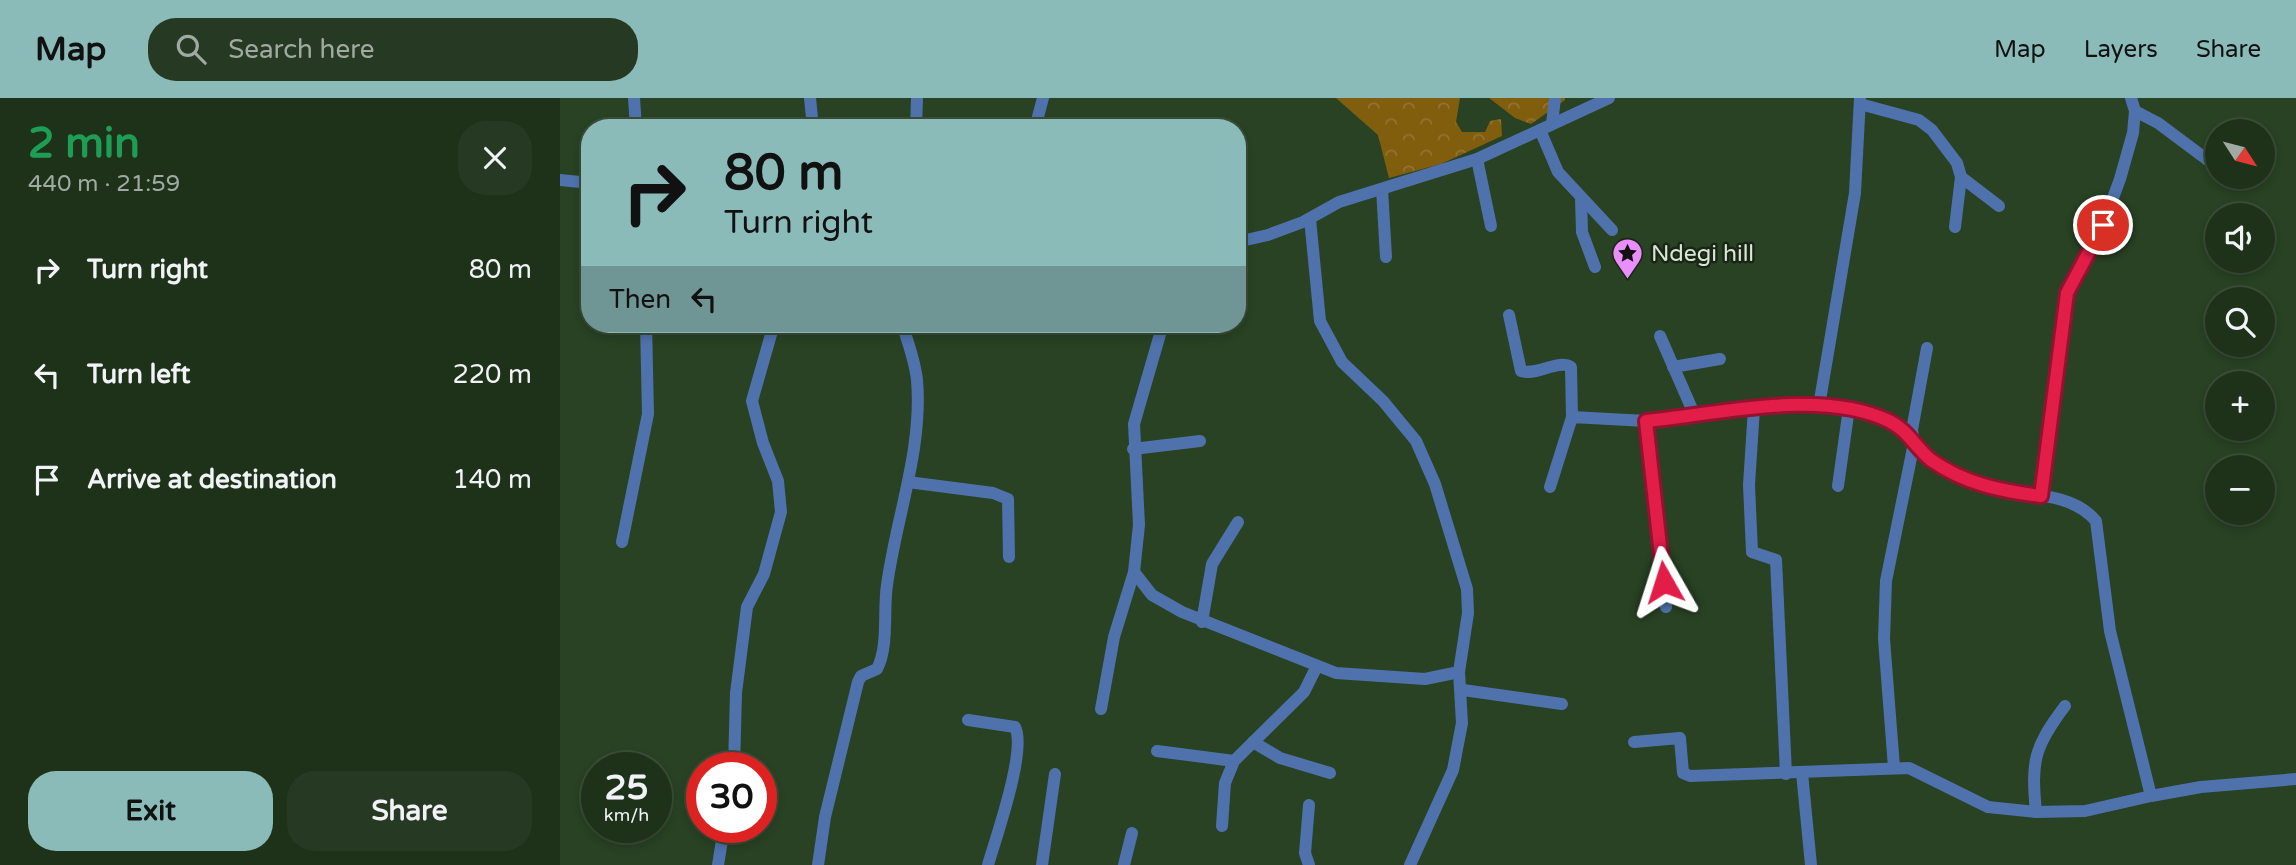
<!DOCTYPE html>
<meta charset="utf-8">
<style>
:root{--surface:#1e321a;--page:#263a23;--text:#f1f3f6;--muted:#a1aaa2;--line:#3c4d39;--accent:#8bbbb9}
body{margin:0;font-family:"Varela Round",sans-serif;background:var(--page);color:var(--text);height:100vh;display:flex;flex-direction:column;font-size:26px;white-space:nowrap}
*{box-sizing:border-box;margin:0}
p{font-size:23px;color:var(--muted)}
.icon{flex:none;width:38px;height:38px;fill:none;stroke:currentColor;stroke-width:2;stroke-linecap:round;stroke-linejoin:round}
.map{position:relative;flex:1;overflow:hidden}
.drawer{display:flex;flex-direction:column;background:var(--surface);width:560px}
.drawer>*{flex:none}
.banner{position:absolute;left:21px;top:21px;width:665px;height:214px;border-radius:28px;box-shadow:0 4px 10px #0003,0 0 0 2px var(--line);background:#8bbbb9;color:#111;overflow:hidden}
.needle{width:46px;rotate:126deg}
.fabs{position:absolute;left:1645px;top:21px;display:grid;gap:14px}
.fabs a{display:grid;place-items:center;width:70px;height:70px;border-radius:50%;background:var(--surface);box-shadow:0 4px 10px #0003,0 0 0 2px var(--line);font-size:35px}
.speed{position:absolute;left:21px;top:654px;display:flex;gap:14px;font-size:35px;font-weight:700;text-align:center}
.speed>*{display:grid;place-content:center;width:91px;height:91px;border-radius:50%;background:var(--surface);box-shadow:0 4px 10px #0003,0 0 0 2px var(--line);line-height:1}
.speed small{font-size:18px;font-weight:400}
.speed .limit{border:10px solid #d22;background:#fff;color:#111}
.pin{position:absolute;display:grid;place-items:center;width:60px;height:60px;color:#fff;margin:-30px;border:4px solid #fff;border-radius:50%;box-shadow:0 2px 7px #0007}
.me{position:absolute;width:77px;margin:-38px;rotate:354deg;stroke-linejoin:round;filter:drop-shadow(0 0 5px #0008)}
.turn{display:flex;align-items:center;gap:24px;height:147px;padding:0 28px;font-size:32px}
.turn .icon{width:91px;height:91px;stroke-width:2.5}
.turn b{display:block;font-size:49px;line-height:60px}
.then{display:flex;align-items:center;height:66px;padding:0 28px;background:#0003;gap:14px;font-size:26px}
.round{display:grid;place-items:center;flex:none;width:74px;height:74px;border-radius:28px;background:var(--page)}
.head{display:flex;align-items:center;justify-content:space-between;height:119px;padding:0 28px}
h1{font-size:42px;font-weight:700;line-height:52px;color:#1e9e55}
.action{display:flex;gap:14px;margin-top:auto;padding:14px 28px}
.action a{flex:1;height:80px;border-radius:28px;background:var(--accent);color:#111;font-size:28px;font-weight:700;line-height:80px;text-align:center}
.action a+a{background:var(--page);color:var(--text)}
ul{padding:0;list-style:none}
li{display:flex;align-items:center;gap:21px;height:105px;padding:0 28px}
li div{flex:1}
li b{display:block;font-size:26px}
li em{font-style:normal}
header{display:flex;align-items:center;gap:42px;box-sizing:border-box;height:98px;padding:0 35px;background:var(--accent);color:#111}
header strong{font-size:33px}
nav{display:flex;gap:38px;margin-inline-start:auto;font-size:24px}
.search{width:490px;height:63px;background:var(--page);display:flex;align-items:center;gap:18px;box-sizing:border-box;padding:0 24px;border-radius:28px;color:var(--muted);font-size:26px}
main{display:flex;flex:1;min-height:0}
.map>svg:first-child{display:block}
</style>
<header>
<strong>Map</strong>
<div class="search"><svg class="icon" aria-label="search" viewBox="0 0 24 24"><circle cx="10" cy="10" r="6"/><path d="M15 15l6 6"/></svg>Search here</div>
<nav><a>Map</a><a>Layers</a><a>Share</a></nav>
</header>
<main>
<section class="drawer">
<div class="head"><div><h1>2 min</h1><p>440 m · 21:59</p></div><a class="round"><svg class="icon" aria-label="close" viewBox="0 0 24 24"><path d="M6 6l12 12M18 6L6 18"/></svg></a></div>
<ul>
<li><svg class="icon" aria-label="right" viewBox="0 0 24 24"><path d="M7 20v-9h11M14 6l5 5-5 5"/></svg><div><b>Turn right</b></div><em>80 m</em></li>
<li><svg class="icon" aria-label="left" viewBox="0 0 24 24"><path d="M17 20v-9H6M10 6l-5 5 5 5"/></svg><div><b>Turn left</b></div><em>220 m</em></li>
<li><svg class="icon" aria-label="arrive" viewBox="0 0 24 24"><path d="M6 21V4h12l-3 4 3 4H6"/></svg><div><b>Arrive at destination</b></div><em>140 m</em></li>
</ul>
<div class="action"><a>Exit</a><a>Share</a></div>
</section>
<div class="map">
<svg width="1736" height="767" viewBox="0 0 1736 767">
<defs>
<pattern id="forest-crowns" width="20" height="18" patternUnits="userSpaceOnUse" patternTransform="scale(1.75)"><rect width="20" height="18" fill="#815d0e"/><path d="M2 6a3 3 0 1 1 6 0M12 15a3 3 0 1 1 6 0" fill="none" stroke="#927430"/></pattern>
</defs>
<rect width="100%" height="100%" fill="#284223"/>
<!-- forest -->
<g fill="url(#forest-crowns)">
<path d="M776,0H900L896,24L902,34H925L930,23L941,21L942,38L881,66L829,80L818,37Z"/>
<path d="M929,0H1005V2L971,26L955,20Z"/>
</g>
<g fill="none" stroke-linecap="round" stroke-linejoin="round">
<!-- street -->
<g stroke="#4f72ad" stroke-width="12">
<path d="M74,0L76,30"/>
<path d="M250,0L253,30"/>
<path d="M1300,0L1295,95L1259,308C1288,310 1322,313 1345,332C1349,336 1350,341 1354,345C1366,360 1388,375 1406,383C1444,400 1507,388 1536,423L1550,533L1591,698L1641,689L1736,681"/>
<path d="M1300,6L1359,22L1372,32L1397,65L1401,79L1395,129"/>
<path d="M1575,13L1598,25L1657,69"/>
<path d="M992,26L995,0"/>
<path d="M356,30L357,0"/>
<path d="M475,30L483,0"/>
<path d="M980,32L998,74L1052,132"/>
<path d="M917,61L931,128"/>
<path d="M1401,79L1439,108"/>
<path d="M1670,79L1673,81"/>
<path d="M0,82L30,85"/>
<path d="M822,91L826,159"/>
<path d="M1021,100L1022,134L1035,169"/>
<path d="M750,121L760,223L782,264L823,303L856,343L875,386L907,491L908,515L899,574L902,625L893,672L850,767"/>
<path d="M677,144L708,137L743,124L779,104L917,61L1049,0"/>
<path d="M949,217L961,273C977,278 998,261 1011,269L1012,319"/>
<path d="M1100,238L1135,318"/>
<path d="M1113,269L1160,261"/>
<path d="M1194,310L1189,387L1192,454L1216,462L1226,676"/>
<path d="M1086,323L1106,509"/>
<path d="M573,351L640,343"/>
<path d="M348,384L433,395L448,401L449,459"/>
<path d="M1278,388L1289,310"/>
<path d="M990,389L1012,319L1086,323L1182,311L1259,308"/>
<path d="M1481,398L1507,195L1543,127L1560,81L1573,35L1575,13L1571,0"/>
<path d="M62,444L88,316L86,226"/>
<path d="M574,474L592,497L622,514L776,575L865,581L899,574"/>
<path d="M642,524L652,466L678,424"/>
<path d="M903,592L1002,606"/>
<path d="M541,611L554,539L574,474L579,427L574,326L603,226"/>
<path d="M408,622L455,629C467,652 436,739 428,767"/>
<path d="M693,644L720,660L770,675"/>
<path d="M1074,644L1120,640L1123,675L1130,678L1349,670L1428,709L1476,714L1525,713L1591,698"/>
<path d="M597,653L674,663"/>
<path d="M1334,669L1324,541L1326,483L1354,345L1352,332L1367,250"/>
<path d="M174,670L176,595L187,509L204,476L221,414L218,383L203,345L192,303L214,226"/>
<path d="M1242,675L1251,767"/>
<path d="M749,707L745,755L749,767"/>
<path d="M1476,714C1471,663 1474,649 1505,608"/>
<path d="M662,728L665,685L674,663L744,594L757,568"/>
<path d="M158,767L164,730"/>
<path d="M258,767L265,719L298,584L301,578L317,571C329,548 323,513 327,487C336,420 363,351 357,282C355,263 348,244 342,226"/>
<path d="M482,767L495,676"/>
<path d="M564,767L572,735"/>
</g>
</g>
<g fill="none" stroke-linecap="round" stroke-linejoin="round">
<defs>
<path id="route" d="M1104,484L1086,323C1158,316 1262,290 1329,323C1348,332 1355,349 1371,362C1405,386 1441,393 1481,398L1507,195L1543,127"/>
</defs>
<!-- route casing -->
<use href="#route" stroke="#92132f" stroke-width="18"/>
<!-- route -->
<use href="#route" stroke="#e11d48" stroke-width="12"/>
</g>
<!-- icons -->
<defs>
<symbol id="sight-pin" viewBox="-11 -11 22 30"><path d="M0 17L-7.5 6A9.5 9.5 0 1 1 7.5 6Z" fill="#ea8dfd" stroke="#1a2517"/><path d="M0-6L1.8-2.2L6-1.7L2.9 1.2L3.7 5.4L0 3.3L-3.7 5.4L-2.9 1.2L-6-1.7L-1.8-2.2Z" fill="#111"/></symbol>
</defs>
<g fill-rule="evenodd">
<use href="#sight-pin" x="1050" y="138" width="35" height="47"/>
</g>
<g text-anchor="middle" stroke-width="5" stroke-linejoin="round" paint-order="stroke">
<!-- poi labels -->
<g font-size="23" fill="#d7e7d3" stroke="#1a2517" text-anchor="start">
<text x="1091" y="163">Ndegi hill</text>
</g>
</g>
</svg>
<div class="fabs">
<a><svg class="needle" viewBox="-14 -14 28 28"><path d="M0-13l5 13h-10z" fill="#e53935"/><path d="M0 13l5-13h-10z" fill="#a1aaa2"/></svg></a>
<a><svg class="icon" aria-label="sound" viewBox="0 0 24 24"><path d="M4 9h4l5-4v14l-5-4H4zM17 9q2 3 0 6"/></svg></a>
<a><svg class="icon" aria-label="search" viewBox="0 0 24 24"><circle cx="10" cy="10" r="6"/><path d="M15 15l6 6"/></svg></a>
<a>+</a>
<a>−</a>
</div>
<div class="speed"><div>25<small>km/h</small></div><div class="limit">30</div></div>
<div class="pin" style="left:1543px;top:127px;background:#d93025"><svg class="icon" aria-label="arrive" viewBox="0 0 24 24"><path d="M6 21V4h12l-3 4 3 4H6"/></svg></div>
<svg class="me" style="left:1104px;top:484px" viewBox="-20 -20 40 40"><path d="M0-17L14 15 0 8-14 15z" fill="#e11d48" stroke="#fff" stroke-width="4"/></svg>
<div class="banner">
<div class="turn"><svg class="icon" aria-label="right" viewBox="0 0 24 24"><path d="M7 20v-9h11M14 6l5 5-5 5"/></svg><div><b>80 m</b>Turn right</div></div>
<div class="then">Then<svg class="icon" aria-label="left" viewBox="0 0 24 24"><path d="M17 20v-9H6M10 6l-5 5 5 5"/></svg></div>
</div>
</div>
</main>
